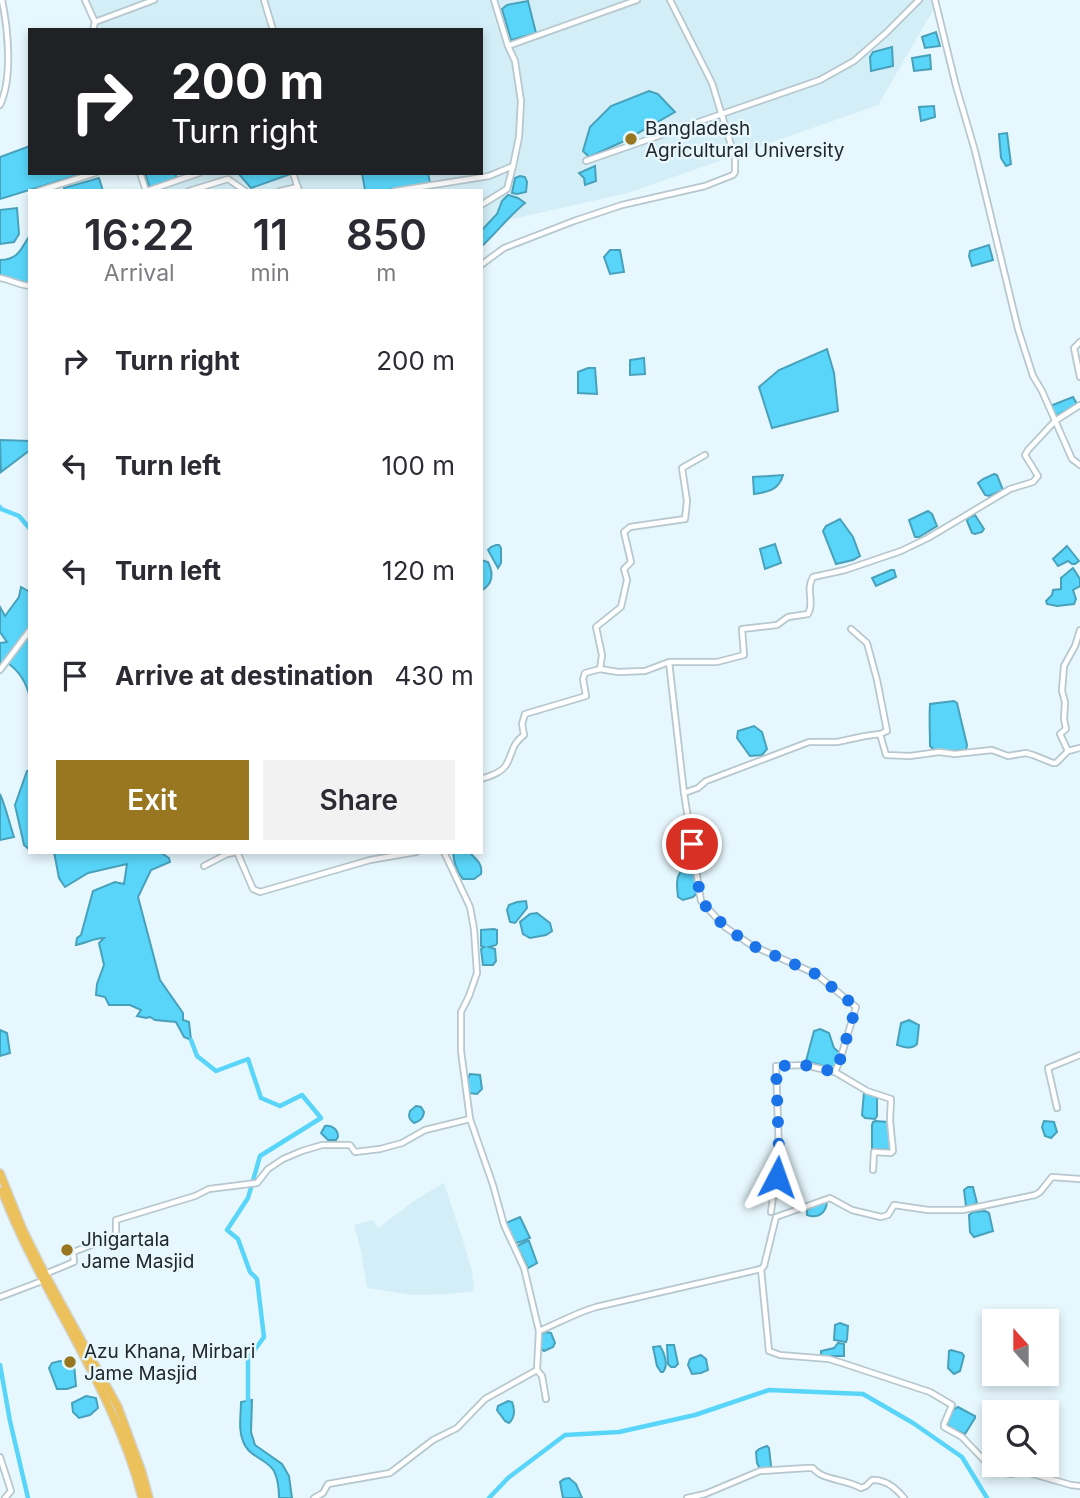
<!DOCTYPE html>
<style>
:root{--surface:#fff;--page:#f2f2f3;--text:#2b2b33;--muted:#7c7c81;--accent:#997721}
body{margin:0;font-family:Inter,sans-serif;background:var(--page);color:var(--text);height:100vh;display:flex;flex-direction:column;font-size:26px;white-space:nowrap}
*{box-sizing:border-box;margin:0}
p{font-size:23px;color:var(--muted)}
.icon{flex:none;width:38px;height:38px;fill:none;stroke:currentColor;stroke-width:2;stroke-linecap:round;stroke-linejoin:round}
.map{position:relative;flex:1;overflow:hidden}
.details{position:absolute;left:28px;top:189px;width:455px;height:665px;display:flex;flex-direction:column;background:var(--surface);border-radius:0px;box-shadow:0 4px 10px #0003}
.details>*{flex:none}
.hud{position:absolute;left:28px;top:28px;width:455px;height:147px;border-radius:0px;box-shadow:0 4px 10px #0003;background:#202124;color:#fff;overflow:hidden}
.needle{width:46px;rotate:339deg}
.buttons{position:absolute;left:982px;top:1309px;display:grid;gap:14px}
.buttons a{display:grid;place-items:center;width:77px;height:77px;border-radius:0px;background:var(--surface);box-shadow:0 4px 10px #0003;font-size:35px}
.pin{position:absolute;display:grid;place-items:center;width:60px;height:60px;color:#fff;margin:-30px;border:4px solid #fff;border-radius:50%;box-shadow:0 2px 7px #0007}
.me{position:absolute;width:77px;margin:-38px;rotate:4deg;stroke-linejoin:round;filter:drop-shadow(0 0 5px #0008)}
.turn{display:flex;align-items:center;gap:24px;height:147px;padding:0 28px;font-size:32px}
.turn .icon{width:91px;height:91px;stroke-width:2.5}
.turn b{display:block;font-size:49px;line-height:60px}
.eta{display:flex;justify-content:space-evenly;align-items:center;height:119px;text-align:center}
.eta b{font-size:42px;font-weight:600;line-height:49px}
.cta{display:flex;gap:14px;margin-top:auto;padding:14px 28px}
.cta a{flex:1;height:80px;border-radius:0px;background:var(--accent);color:#fff;font-size:28px;font-weight:600;line-height:80px;text-align:center}
.cta a+a{background:var(--page);color:var(--text)}
ul{padding:0;list-style:none}
li{display:flex;align-items:center;gap:21px;height:105px;padding:0 28px}
li div{flex:1}
li b{display:block;font-size:26px}
li em{font-style:normal}
.map>svg:first-child{display:block}
</style>
<div class="map">
<svg width="1080" height="1498" viewBox="0 0 1080 1498">
<rect width="100%" height="100%" fill="#e6f7fd"/>
<!-- built -->
<g fill="#d3eef7">
<path d="M85,0H939L878,105L628,193L481,226V191H146L140,173H481V30H95Z"/>
<path d="M444,1183L464,1244L472,1271L474,1291L449,1294L414,1295L367,1288L361,1251L354,1225L373,1220L378,1228L417,1199Z"/>
</g>
<!-- water -->
<g fill="#58d5f9" stroke="#48a1bb" stroke-width="2">
<path d="M528,1L536,33L511,40L502,9L507,5Z"/>
<path d="M936,32L940,46L925,48L922,37Z"/>
<path d="M892,47L893,66L871,71L870,57L873,52Z"/>
<path d="M930,55L931,69L914,71L912,58Z"/>
<path d="M649,91L658,94L675,112L622,142L589,157L583,151L590,127L611,106Z"/>
<path d="M934,106L935,117L921,121L919,107Z"/>
<path d="M1007,133L1011,164L1006,166L1001,158L999,134Z"/>
<path d="M30,146V173H85L0,199V157Z"/>
<path d="M595,166L596,181L585,185L584,178L579,173Z"/>
<path d="M145,173H175L177,179L150,188Z"/>
<path d="M238,173H287L288,175L251,188Z"/>
<path d="M362,173H428L430,183L382,191L365,190Z"/>
<path d="M520,176L525,177L527,182L526,192L517,194L512,193L515,178Z"/>
<path d="M99,178L103,191H64V188Z"/>
<path d="M508,195L518,198L525,203C509,216 497,232 481,247V231L497,214L502,201Z"/>
<path d="M17,208L19,234L14,242L0,244V210Z"/>
<path d="M30,235V284L0,275V260C19,260 21,248 30,235Z"/>
<path d="M989,245L993,260L972,266L969,256L970,251Z"/>
<path d="M610,250H620L624,272L610,274L604,257Z"/>
<path d="M827,349L834,373L838,411L772,428L759,387L779,370Z"/>
<path d="M644,358L645,374L630,375V360Z"/>
<path d="M588,368H595L597,394L578,393V372Z"/>
<path d="M1073,397L1077,404L1056,416L1050,406Z"/>
<path d="M0,440L29,441L30,450L1,472Z"/>
<path d="M994,474L997,475L1003,490L989,496L985,495L978,483L983,479Z"/>
<path d="M783,475C779,490 768,492 754,494L753,477Z"/>
<path d="M928,511L932,514L937,526L919,537H915L909,520Z"/>
<path d="M975,515L984,529L982,532L975,534L972,533L967,521L968,518Z"/>
<path d="M840,519L853,537L860,556L853,560L836,564L823,531L826,526Z"/>
<path d="M775,544L781,563L765,569L760,549Z"/>
<path d="M496,545H499L501,548V563L498,568L488,550L491,547Z"/>
<path d="M1067,546L1079,561L1075,564H1072L1068,561L1058,566L1053,559Z"/>
<path d="M481,560L488,562C494,574 493,584 481,591Z"/>
<path d="M1073,568L1080,579V586L1073,590L1076,599L1074,604L1057,606L1047,604L1046,601L1052,595L1053,590L1061,589V578Z"/>
<path d="M891,570H894L896,577L876,586L872,578Z"/>
<path d="M21,587L30,592V699C27,683 20,671 6,662L0,664V643L7,642L0,632V607L5,616L19,597Z"/>
<path d="M954,701L957,703L967,745L966,750L936,752L930,746C930,732 929,718 930,704Z"/>
<path d="M754,726L762,732L767,749L762,755L750,756L737,738L738,731Z"/>
<path d="M30,770V850L24,845L15,805L27,771Z"/>
<path d="M0,794C6,808 9,822 14,837L0,840Z"/>
<path d="M54,852H160L169,858L170,862L151,870L138,897L160,980L183,1013V1020L189,1022L191,1040L184,1037L176,1022L155,1020L150,1017L146,1018L137,1016L141,1010L130,1005H109L105,997L96,995L97,984L104,965L99,943L104,938C94,938 86,943 76,945L77,938L81,935L93,891L115,882L124,884L127,864L88,873L65,887L59,878Z"/>
<path d="M453,852L470,853C476,859 483,864 481,874L474,879H463C456,871 454,863 453,852Z"/>
<path d="M689,868L695,873L698,892L693,897L683,900L678,897C677,886 675,877 683,869Z"/>
<path d="M526,901L527,908L515,923L510,922L507,910L509,905L517,902Z"/>
<path d="M537,913L550,923L552,931L546,935L530,938L523,934L520,922L530,914Z"/>
<path d="M494,929L497,930V943L496,945L489,947L495,949L496,961L493,965H483L481,949L484,947L481,946V930Z"/>
<path d="M909,1020L919,1025L917,1044C911,1050 905,1047 897,1045L901,1023Z"/>
<path d="M820,1029L829,1033L834,1048L840,1053L834,1069L806,1061L814,1031Z"/>
<path d="M0,1030L7,1033L10,1053L0,1056Z"/>
<path d="M470,1074L480,1075L482,1089L477,1094L469,1093C466,1085 466,1081 470,1074Z"/>
<path d="M864,1092L874,1095L877,1098V1116L875,1119L865,1118L862,1115Z"/>
<path d="M416,1106L421,1107L424,1112C423,1119 420,1121 414,1123C409,1119 408,1117 410,1111Z"/>
<path d="M875,1121L888,1122L892,1150L872,1149V1125L873,1122Z"/>
<path d="M1044,1121L1054,1122L1057,1132L1051,1138L1045,1136L1042,1127Z"/>
<path d="M325,1126C333,1125 338,1130 338,1137L336,1140H328L321,1133Z"/>
<path d="M968,1187H973L977,1203L969,1207L966,1206L964,1190Z"/>
<path d="M824,1202H827C826,1213 818,1219 807,1215V1209Z"/>
<path d="M985,1211L989,1213L993,1231L974,1237L970,1232L969,1215L973,1212Z"/>
<path d="M520,1217L530,1238L520,1242L515,1243L506,1223Z"/>
<path d="M527,1241H529L537,1263L528,1268L517,1246Z"/>
<path d="M840,1323L848,1326L847,1339L846,1342L834,1340L835,1325Z"/>
<path d="M545,1332L551,1333L555,1343L553,1347L544,1351L540,1348V1336Z"/>
<path d="M838,1343L844,1344V1356H821V1351L834,1348Z"/>
<path d="M667,1345H674L678,1364L675,1367H671L668,1364Z"/>
<path d="M660,1346C664,1352 669,1365 663,1372H661L657,1366L653,1347Z"/>
<path d="M951,1350L962,1353L964,1356L960,1371L954,1374L948,1368L949,1351Z"/>
<path d="M701,1355L706,1359L708,1370L701,1373L692,1374L688,1365L690,1359Z"/>
<path d="M60,1361L74,1364L76,1386L67,1389H57L49,1368L52,1363Z"/>
<path d="M86,1396L96,1398L98,1408L90,1415L79,1418L73,1412L72,1403Z"/>
<path d="M252,1400L251,1432L255,1445L282,1464L289,1476L292,1498H279C279,1490 278,1479 274,1471C266,1458 248,1457 243,1441C238,1429 241,1415 241,1402Z"/>
<path d="M508,1401L512,1402C515,1409 515,1418 509,1423L505,1421L497,1410L498,1406Z"/>
<path d="M958,1407L975,1416V1418L965,1434L952,1429L947,1424L953,1410Z"/>
<path d="M767,1446L769,1448L771,1466L768,1469H760L757,1463L756,1452L759,1449Z"/>
<path d="M569,1478L576,1484L582,1498H563L560,1482L564,1479Z"/>
</g>
<g fill="none" stroke-linecap="round" stroke-linejoin="round">
<!-- canal -->
<g stroke="#58d5f9" stroke-width="4.5">
<path d="M0,507L1,509L19,516L30,529"/>
<path d="M191,1040L197,1056L216,1071L248,1059L261,1098L280,1106L302,1095L321,1118L260,1156L248,1198L227,1230L238,1239L250,1272L257,1279L264,1337L248,1359V1407"/>
<path d="M0,1365L10,1421L28,1498"/>
<path d="M489,1498L508,1478L565,1435L619,1432L695,1415L769,1390L863,1394L913,1423L962,1457L987,1498"/>
</g>
<defs>
<g id="minor">
<path d="M85,0L95,22L154,0"/>
<path d="M264,0L273,30"/>
<path d="M935,0L956,86L975,151L1018,329L1033,376L1042,391L1072,459L1080,465"/>
<path d="M93,30L95,22"/>
<path d="M508,46L637,0"/>
<path d="M0,105C13,78 8,29 2,0"/>
<path d="M586,161L820,80L854,61L886,33L919,0"/>
<path d="M140,173L146,191"/>
<path d="M293,173L299,191"/>
<path d="M39,191L95,173"/>
<path d="M147,191L199,173"/>
<path d="M189,191L228,179L245,191"/>
<path d="M280,191L298,187"/>
<path d="M395,191L489,176L513,166L519,137L521,101L515,61L508,46L494,0"/>
<path d="M481,205L507,189L513,166"/>
<path d="M481,265L504,248L574,221L622,205L705,186L733,175L735,172V158L712,83L670,0"/>
<path d="M0,278C11,280 19,285 30,286"/>
<path d="M1080,342L1074,348L1080,377"/>
<path d="M851,629L867,643L877,680L887,731L880,734"/>
<path d="M669,662L684,793L698,788L706,781L809,742H837L865,736L880,734L886,755L910,756L939,752L955,754L992,750L1008,756L1026,753L1033,755L1053,763H1056L1068,751L1080,748"/>
<path d="M600,669L602,655L596,627L621,607L627,580L624,569L631,562L624,532L630,527L685,519L687,501L682,468L705,455"/>
<path d="M0,670L30,630"/>
<path d="M1068,751L1060,734L1066,729L1064,719L1065,702L1062,691L1064,666L1075,646L1080,630"/>
<path d="M481,779C490,776 501,773 506,765C514,752 510,746 524,735L522,724L525,714L586,696L583,679L585,673L600,669L618,672L645,671L669,662H717L744,655L742,629L777,625L788,617L808,614C815,602 805,590 813,577L845,570L901,551L928,538L1010,489L1033,482L1038,476L1025,455L1028,450L1055,421L1080,405"/>
<path d="M684,793L701,901L725,927L751,945L816,974L856,1007L840,1060L835,1072L804,1065L776,1066L779,1151L771,1212"/>
<path d="M204,866L227,854L237,852L253,889L260,892L370,860L416,852"/>
<path d="M835,1072L867,1091L891,1099L890,1121L893,1151L891,1153L874,1152L873,1170"/>
<path d="M1057,1108L1048,1068L1080,1055"/>
<path d="M761,1269L769,1351L780,1355L829,1359L842,1363L930,1392L952,1405L944,1424V1427L962,1437L984,1460L1000,1472L1011,1474L1026,1472L1071,1485L1080,1486"/>
<path d="M45,1274L74,1262L73,1252L116,1236V1220L195,1196L209,1189L257,1183L268,1169L283,1159L302,1151L322,1145H350L355,1152L380,1149L402,1143L425,1130L470,1119L461,1051V1012L469,996L477,973L474,929L470,907L444,852"/>
<path d="M0,1297L42,1281"/>
<path d="M539,1331C558,1323 576,1313 596,1307L761,1269L764,1266L776,1217L830,1198L852,1210L881,1217L888,1215L894,1205L928,1210H963L1035,1195L1040,1192L1052,1177L1080,1179"/>
<path d="M537,1370L542,1376L546,1399"/>
<path d="M0,1457L11,1491L5,1498"/>
<path d="M314,1498L323,1493L328,1484L390,1473L433,1440L457,1428L485,1399L537,1370L539,1331L524,1268L504,1225L493,1185L470,1119"/>
<path d="M687,1498L705,1494L760,1471L807,1468H813C821,1480 846,1479 861,1488L866,1486L872,1480C885,1479 896,1488 904,1498"/>
</g>
<g id="highway">
<path d="M0,1173L23,1230L45,1274L118,1407L142,1472L149,1498"/>
<path d="M2,1191C42,1296 115,1389 142,1498"/>
</g>
</defs>
<!-- minor casing -->
<use href="#minor" stroke="#b6c7cd" stroke-width="8"/>
<!-- highway casing -->
<use href="#highway" stroke="#d3d4d4" stroke-width="10"/>
<!-- minor -->
<use href="#minor" stroke="#fff" stroke-width="4.5"/>
<!-- highway -->
<use href="#highway" stroke="#ecc15b" stroke-width="7"/>
</g>
<g fill="none" stroke-linecap="round" stroke-linejoin="round">
<!-- route -->
<path stroke="#1a73e8" stroke-width="12" stroke-dasharray="0 21.6" d="M692,844L701,901L725,927L751,945L816,974L856,1007L840,1060L835,1072L804,1065L776,1066L779,1151L777,1177"/>
</g>
<!-- markers -->
<g fill="#997721" stroke="#e6f7fd" stroke-width="2.5">
<circle cx="631" cy="139" r="7"/>
<circle cx="67" cy="1250" r="7"/>
<circle cx="70" cy="1362" r="7"/>
</g>
<g text-anchor="middle" stroke-width="5" stroke-linejoin="round" paint-order="stroke">
<!-- poi labels -->
<g font-size="19" fill="#212729" stroke="#e6f7fd" text-anchor="start">
<text x="645" y="135">Bangladesh<tspan x="645" dy="22">Agricultural University</tspan></text>
<text x="81" y="1246">Jhigartala<tspan x="81" dy="22">Jame Masjid</tspan></text>
<text x="84" y="1358">Azu Khana, Mirbari<tspan x="84" dy="22">Jame Masjid</tspan></text>
</g>
</g>
</svg>
<div class="buttons">
<a><svg class="needle" viewBox="-14 -14 28 28"><path d="M0-13l5 13h-10z" fill="#e53935"/><path d="M0 13l5-13h-10z" fill="#7c7c81"/></svg></a>
<a><svg class="icon" aria-label="search" viewBox="0 0 24 24"><circle cx="10" cy="10" r="6"/><path d="M15 15l6 6"/></svg></a>
</div>
<div class="pin" style="left:692px;top:844px;background:#d93025"><svg class="icon" aria-label="arrive" viewBox="0 0 24 24"><path d="M6 21V4h12l-3 4 3 4H6"/></svg></div>
<svg class="me" style="left:777px;top:1177px" viewBox="-20 -20 40 40"><path d="M0-17L14 15 0 8-14 15z" fill="#1a73e8" stroke="#fff" stroke-width="4"/></svg>
<div class="hud">
<div class="turn"><svg class="icon" aria-label="right" viewBox="0 0 24 24"><path d="M7 20v-9h11M14 6l5 5-5 5"/></svg><div><b>200 m</b>Turn right</div></div>
</div>
<section class="details">
<div class="eta">
<div><b>16:22</b><p>Arrival</p></div>
<div><b>11</b><p>min</p></div>
<div><b>850</b><p>m</p></div>
</div>
<ul>
<li><svg class="icon" aria-label="right" viewBox="0 0 24 24"><path d="M7 20v-9h11M14 6l5 5-5 5"/></svg><div><b>Turn right</b></div><em>200 m</em></li>
<li><svg class="icon" aria-label="left" viewBox="0 0 24 24"><path d="M17 20v-9H6M10 6l-5 5 5 5"/></svg><div><b>Turn left</b></div><em>100 m</em></li>
<li><svg class="icon" aria-label="left" viewBox="0 0 24 24"><path d="M17 20v-9H6M10 6l-5 5 5 5"/></svg><div><b>Turn left</b></div><em>120 m</em></li>
<li><svg class="icon" aria-label="arrive" viewBox="0 0 24 24"><path d="M6 21V4h12l-3 4 3 4H6"/></svg><div><b>Arrive at destination</b></div><em>430 m</em></li>
</ul>
<div class="cta"><a>Exit</a><a>Share</a></div>
</section>
</div>
